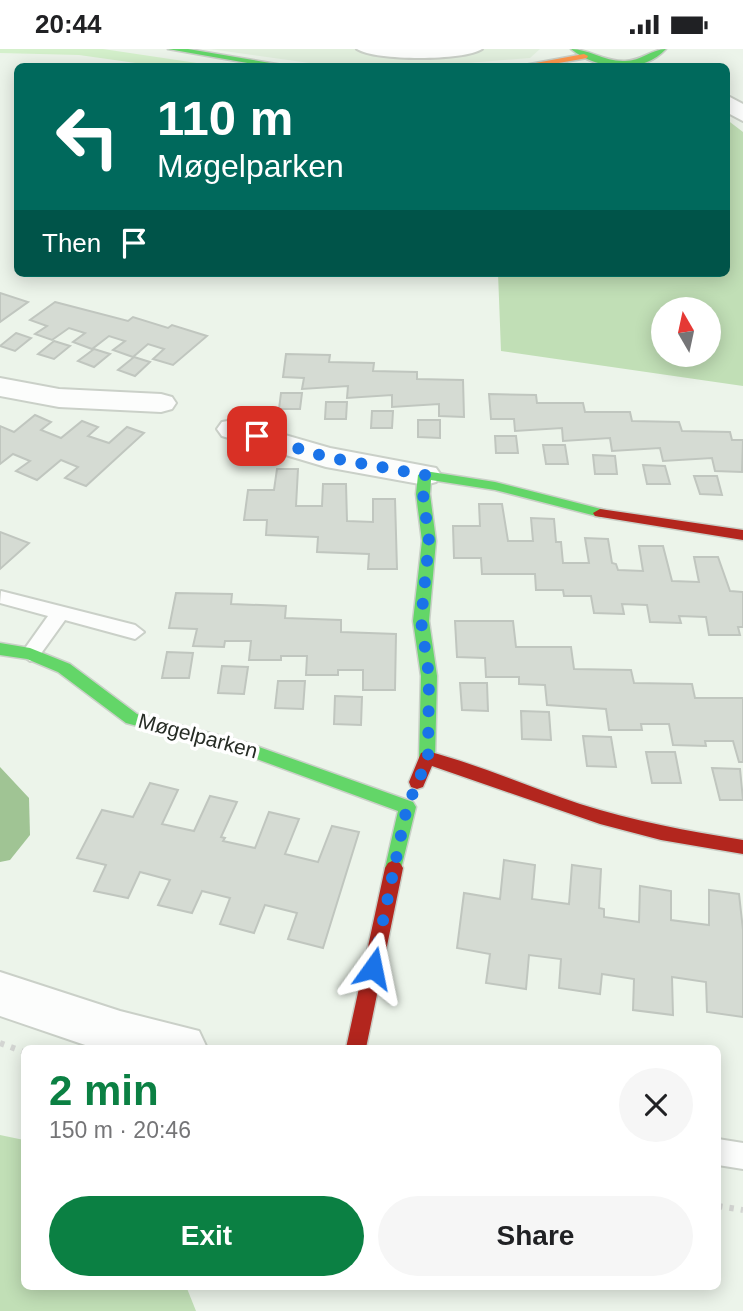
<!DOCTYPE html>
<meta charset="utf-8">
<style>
:root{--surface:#fff;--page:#f6f6f6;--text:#202124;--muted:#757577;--accent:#0b8043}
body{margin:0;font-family:Arial,sans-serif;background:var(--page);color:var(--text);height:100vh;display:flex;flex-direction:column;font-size:26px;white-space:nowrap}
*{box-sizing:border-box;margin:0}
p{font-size:23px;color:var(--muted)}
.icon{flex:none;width:38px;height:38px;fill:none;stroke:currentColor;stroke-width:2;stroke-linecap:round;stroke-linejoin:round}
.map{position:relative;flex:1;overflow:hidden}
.drawer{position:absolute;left:21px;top:996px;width:700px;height:245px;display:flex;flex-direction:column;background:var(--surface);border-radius:10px;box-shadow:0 4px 18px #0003}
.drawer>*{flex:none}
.hud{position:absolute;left:14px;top:14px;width:716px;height:214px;border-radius:10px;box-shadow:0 4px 18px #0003;background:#00695c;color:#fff;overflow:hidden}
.needle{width:46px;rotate:351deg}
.fabs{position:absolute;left:651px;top:248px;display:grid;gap:14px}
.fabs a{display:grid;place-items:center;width:70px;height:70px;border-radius:50%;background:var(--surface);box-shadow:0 4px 18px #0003;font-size:35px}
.pin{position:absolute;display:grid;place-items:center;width:60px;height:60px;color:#fff;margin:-30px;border-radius:14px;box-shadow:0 4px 10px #0006}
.me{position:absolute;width:77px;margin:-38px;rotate:12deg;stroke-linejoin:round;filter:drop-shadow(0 0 5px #0008)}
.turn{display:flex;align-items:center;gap:24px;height:147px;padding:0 28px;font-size:32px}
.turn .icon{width:91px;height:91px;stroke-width:2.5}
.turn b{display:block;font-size:49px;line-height:60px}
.then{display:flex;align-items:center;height:66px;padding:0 28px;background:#0003;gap:14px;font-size:26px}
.round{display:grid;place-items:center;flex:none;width:74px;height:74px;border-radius:37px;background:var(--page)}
.overview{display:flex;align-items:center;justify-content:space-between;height:119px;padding:0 28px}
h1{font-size:42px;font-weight:800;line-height:52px;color:var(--accent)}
.cta{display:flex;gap:14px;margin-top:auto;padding:14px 28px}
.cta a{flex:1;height:80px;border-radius:42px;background:var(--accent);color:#fff;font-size:28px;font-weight:800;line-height:80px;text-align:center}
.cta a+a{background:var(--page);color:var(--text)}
.status{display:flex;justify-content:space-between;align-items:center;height:49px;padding:0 35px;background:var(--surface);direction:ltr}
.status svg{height:19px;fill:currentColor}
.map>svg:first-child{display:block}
</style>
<div class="status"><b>20:44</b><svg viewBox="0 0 49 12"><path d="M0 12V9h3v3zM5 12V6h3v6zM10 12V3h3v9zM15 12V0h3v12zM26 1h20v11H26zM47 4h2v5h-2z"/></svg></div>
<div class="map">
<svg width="743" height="1262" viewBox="0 0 743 1262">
<rect width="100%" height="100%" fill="#ecf4ea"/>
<!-- built -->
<path fill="#e1efdd" d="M210,0H540L530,9L468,14L331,17Z"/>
<!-- green -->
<path fill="#d4f0cb" d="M0,0H103L217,17L164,18L79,6L0,4Z"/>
<!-- forest -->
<g fill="#c1dfb6" fill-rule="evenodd">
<path d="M726,70L743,83V337L501,302L498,224H726ZM663,261H709V306H663Z"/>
<path d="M0,1086L24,1091V1237H186L196,1262H0Z"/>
</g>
<!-- water -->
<path fill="#a0c494" d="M0,718L29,749L30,786L10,811L0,813Z"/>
<!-- building -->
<g fill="#d5dbd3" stroke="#c0c6bf" stroke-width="2">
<path d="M0,244L28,253L0,273Z"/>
<path d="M55,253L128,272L133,268L168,279L172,276L207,287L173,316L153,310L164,300L148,295L133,308L113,301L125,292L109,287L92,300L73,293L85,284L69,279L52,291L35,285L47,277L30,271Z"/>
<path d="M16,284L31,289L15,302L0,297Z"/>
<path d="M54,292L70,297L54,310L38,305Z"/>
<path d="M94,300L110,305L94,318L78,312Z"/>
<path d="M286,305L330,306L329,313L374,314L373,322L417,323V330L463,331L464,368L439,367V355L392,358V346L347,349L348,337L302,340L304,329L283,328Z"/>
<path d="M134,308L150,313L135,327L118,321Z"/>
<path d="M281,344H302L300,360H279Z"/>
<path d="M489,345L536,346L537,354H583L585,363H630L632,372L679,373L682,382L730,383L732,391H743L742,423L715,422L712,409L663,412L660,399L612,402L610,389L563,392L562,379L515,382L514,370H491Z"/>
<path d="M326,353H347L346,370H325Z"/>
<path d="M372,362H393L392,379H371Z"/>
<path d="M35,366L51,373L41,381L61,389L82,372L98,378L88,387L109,394L127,378L144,384L86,437L65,429L78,418L61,411L37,431L16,422L30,412L13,405L0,415V377L14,383Z"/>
<path d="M418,371H440V389L418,388Z"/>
<path d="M495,387H516L518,404H496Z"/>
<path d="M543,396H565L568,415H546Z"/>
<path d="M593,406L615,407L617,425H595Z"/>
<path d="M643,416L665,417L670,435H647Z"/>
<path d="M277,420H298L296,457H322L323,435H346L347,472L373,473V450H395L397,520H368L369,505L317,503L318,488L266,486L267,471H244L248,441H274Z"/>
<path d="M694,427H717L722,446L700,445Z"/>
<path d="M479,455H502L508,492H533L531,469L554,470L556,493H561L563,514H589L585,489L608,490L612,514L616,515L618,521L643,522L639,497H663L672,532L699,533L694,508H718L730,542L743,543V578H738L740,586H709L706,568L679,567L681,574L650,573L647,556L622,555L624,565L594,564L591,547H564L563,541H536L535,525H482L481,509H454L453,477H480Z"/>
<path d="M0,483L29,494L0,520Z"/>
<path d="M176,544L232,545L231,555L286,557L285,569L341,571V583L396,585L395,641H363V621H338V626H306L307,607H281V611H249L251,592H225L224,598L193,597L197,580L169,579Z"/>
<path d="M455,572H513L516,598H571L574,620L631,621L634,634L692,635L695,649H743V713H739L733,692H705L706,697L673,696L669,675H641L642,681H609L606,660L547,656L545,636L519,635V628H486L485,609L457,608Z"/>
<path d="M167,603L193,604L189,629H162Z"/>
<path d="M222,617L248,618L244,645L218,644Z"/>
<path d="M278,632H305L303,660L275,659Z"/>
<path d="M460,634H487L488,662L462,661Z"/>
<path d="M335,647L362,648L361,676L334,675Z"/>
<path d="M521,662L549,663L551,691L522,690Z"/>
<path d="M583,687L611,688L616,718L587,717Z"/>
<path d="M646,703H675L681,734H652Z"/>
<path d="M712,719L740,720L743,751H720Z"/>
<path d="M150,734L178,741L162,775L194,782L210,747L237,753L221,788L225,789L223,792L255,799L269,763L299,770L285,805L318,813L332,777L359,783L323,899L288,890L297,864L265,856L254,884L220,875L230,849L202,842L192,864L158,856L170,831L140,823L128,849L94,842L106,816L77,809L102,761L133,768Z"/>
<path d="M504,811L535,816L532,850L569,855L572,816L601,820L599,859L604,860V868L639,873L640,837L671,842V871L709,876V841L739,845L743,881V968L707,963L706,933L672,928L673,966L633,961L634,930L602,925L600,945L559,939L561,910L529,906L526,940L486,934L490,905L457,899L464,844L500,850Z"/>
</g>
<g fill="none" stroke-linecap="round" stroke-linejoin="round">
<defs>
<g id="lane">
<path d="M357,0H482C464,12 375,12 357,0Z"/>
<path d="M1,542L135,576L144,583L135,590L65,571L37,610L30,612L21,605L48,567L0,554Z"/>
<path d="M718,1090L743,1094V1120L718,1116Z"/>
</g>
<g id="street">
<path d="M726,46L743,55V72L726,63Z"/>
<path d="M0,329L59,340L161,345L172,348L176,354L172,360L161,363L59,358L0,347Z"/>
<path d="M233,371L330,399L436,419L441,426L436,433L425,436L326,418L222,387L217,380L222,373Z"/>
<path d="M0,923L120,962L199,982L207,999H94L0,967Z"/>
</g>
<g id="fast">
<path d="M168,0H188L294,18H270Z"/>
<path d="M571,0C589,0 605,13 625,12C641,12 652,0 666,0C642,26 597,21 571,0Z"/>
<path d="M425,422L495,433L605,461L607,464L600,468L495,441L431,431L430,445L436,492L429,572L437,627L435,709L433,714H421L419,709L421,627L413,572L422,492L416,445L418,426Z"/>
<path d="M0,594L30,599L70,615L137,665L248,694L413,753L416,758L400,824L394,827L388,824L385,819L398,762L246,706L126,674L58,623L27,610L0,606Z"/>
</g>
<path id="slow" d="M584,5L588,7L587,9L536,18H514Z"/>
<g id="jam">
<path d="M600,460L743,481V491L595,467L593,464Z"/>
<path d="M427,702C480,716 529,738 580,755C633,772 688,782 743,791V805L661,791L600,775L432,717L423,738L417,740L411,738L409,733L421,704Z"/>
<path d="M394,811L400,814L403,819L366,999H346L385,819L388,814Z"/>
</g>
</defs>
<!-- lane casing -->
<use href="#lane" stroke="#cad0c8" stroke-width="4"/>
<!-- street casing -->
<use href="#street" stroke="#cad0c8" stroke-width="4"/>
<!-- fast casing -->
<use href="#fast" stroke="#cad0c8" stroke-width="3"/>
<!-- slow casing -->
<use href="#slow" stroke="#cad0c8" stroke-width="3"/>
<!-- jam casing -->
<use href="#jam" stroke="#cad0c8" stroke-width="3"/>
<!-- path -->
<g stroke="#d3d5d2" stroke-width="6" stroke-dasharray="4.5 7" stroke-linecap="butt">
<path d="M0,994L24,1003"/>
<path d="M718,1157L743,1161"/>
</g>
<!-- lane -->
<use href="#lane" fill="#fcfdfc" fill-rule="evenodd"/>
<!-- street -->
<use href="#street" fill="#fcfdfc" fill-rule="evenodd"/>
<!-- fast -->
<use href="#fast" fill="#63d668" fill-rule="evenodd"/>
<!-- slow -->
<use href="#slow" fill="#ff974d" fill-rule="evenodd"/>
<!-- jam -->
<use href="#jam" fill="#b3261e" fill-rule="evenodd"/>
</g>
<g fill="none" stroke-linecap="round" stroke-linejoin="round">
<!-- route -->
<path stroke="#1a73e8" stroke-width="12" stroke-dasharray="0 21.6" d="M257,387L326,408L425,426L423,445L429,492L421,572L429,627L428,709L407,758L373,919"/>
</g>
<g text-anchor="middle" stroke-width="7" stroke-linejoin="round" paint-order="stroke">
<!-- street labels -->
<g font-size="21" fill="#262c25" stroke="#fff">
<text transform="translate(198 687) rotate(15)" y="7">Møgelparken</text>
</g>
</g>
</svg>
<div class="fabs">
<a><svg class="needle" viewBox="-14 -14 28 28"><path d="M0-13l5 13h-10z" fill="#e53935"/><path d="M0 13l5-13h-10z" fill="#757577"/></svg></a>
</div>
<div class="pin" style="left:257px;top:387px;background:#d93025"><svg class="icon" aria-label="arrive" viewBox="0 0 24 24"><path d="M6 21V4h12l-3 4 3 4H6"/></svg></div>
<svg class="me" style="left:373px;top:919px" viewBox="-20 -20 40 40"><path d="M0-17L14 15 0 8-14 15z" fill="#1a73e8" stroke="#fff" stroke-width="4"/></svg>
<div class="hud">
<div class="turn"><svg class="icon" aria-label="left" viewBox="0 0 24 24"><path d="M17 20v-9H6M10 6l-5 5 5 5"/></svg><div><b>110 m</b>Møgelparken</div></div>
<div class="then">Then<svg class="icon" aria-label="arrive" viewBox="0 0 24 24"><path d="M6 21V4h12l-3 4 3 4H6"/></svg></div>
</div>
<section class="drawer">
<div class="overview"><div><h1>2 min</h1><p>150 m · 20:46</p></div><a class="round"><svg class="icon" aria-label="close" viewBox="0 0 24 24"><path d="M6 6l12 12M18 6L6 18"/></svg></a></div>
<div class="cta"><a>Exit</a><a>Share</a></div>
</section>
</div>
